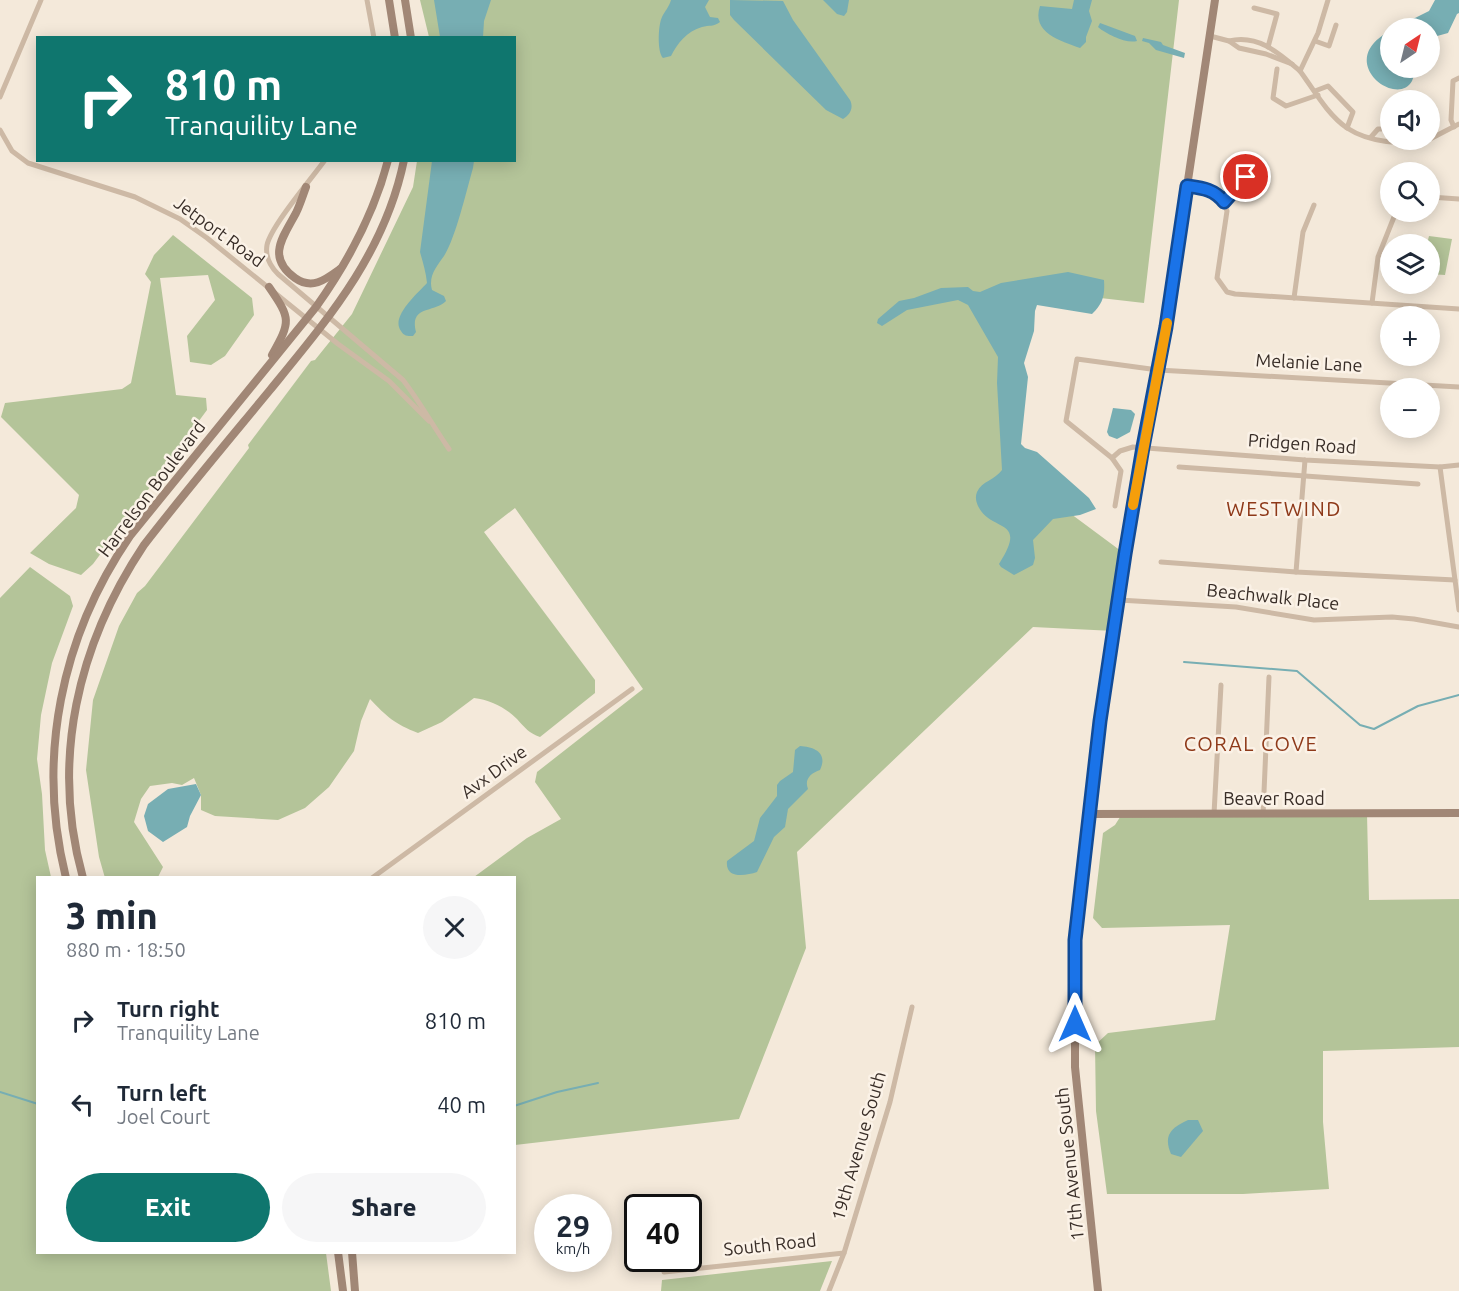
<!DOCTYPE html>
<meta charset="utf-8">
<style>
:root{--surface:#fff;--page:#f6f6f7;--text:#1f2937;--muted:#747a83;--accent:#0f766e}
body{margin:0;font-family:Ubuntu,sans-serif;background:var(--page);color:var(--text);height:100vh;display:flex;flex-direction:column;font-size:22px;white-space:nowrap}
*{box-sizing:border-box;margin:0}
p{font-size:20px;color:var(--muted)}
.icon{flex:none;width:33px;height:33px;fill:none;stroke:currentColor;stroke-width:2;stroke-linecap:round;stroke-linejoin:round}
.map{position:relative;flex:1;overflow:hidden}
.drawer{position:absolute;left:36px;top:876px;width:480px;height:378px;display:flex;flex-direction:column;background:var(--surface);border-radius:0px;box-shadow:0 3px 15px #0003}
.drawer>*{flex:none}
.guide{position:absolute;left:36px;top:36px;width:480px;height:126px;border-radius:0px;box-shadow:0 3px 15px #0003;background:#0f766e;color:#fff;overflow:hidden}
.needle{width:39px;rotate:35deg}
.controls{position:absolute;left:1380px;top:18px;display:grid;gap:12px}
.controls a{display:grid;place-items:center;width:60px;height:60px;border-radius:50%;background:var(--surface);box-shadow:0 3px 15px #0003;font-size:30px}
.speed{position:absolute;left:534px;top:1194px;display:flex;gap:12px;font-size:30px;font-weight:700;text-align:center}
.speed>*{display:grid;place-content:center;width:78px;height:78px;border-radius:50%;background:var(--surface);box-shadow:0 3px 15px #0003;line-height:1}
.speed small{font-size:15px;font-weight:400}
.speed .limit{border:3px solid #111;border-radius:9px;background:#fff;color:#111}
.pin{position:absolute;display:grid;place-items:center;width:51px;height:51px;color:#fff;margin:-26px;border:3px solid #fff;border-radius:50%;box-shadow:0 2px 6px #0007}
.me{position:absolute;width:66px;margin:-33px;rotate:0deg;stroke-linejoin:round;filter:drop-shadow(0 0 4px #0008)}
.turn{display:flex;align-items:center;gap:21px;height:126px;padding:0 30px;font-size:27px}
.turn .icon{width:78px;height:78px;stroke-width:2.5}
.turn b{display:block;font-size:42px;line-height:51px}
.round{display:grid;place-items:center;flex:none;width:63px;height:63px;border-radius:32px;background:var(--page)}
.summary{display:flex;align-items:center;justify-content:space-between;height:102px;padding:0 30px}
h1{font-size:36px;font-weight:800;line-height:45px}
.button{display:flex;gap:12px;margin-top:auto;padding:12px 30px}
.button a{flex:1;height:69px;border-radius:36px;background:var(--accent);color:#fff;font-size:24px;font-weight:800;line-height:69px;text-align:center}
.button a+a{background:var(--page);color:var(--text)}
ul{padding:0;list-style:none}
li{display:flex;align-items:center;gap:18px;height:84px;padding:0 30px}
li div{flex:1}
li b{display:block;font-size:22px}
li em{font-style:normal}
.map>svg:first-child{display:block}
</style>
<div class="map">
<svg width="1459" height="1291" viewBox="0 0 1459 1291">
<rect width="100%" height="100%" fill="#f4e9da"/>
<!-- green -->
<g fill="#b4c499">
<path d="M420,0H1179L1144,303L1022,289L1005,465L1125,554L1114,631L1033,627L797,852L806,948L739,1119L515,1145L514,878L474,877L527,838L561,819L535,782L537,772L643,689L515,508L484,532L595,680V693L540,737C529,733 525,728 517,719C505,707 490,700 474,698L442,722L418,733C395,724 387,717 370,699L361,721L354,751L329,787L305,808L278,820L215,816L201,810V795L194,778L182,785L172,783L150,786L141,799L134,822L163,867L158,877L105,878L99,857L86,770L93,700L119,626L137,593L145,586L249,448L248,445L311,361L315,360L352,314L413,187L417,161L514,160V38L429,37Z"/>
<path d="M173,235L252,298L254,315L225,356L211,365L190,362L187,336L215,300L208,275L160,278L176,395L206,398L207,410L93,564L81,575L49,564L30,553L76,508L79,495L1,417L5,403L122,389L131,383L151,282L145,274L154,255Z"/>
<path d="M1429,236L1452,239L1445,275L1430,274V244H1427Z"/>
<path d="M30,567L70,596L73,606L52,663L41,715L37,759L42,794L45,850L51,877L38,878V1252L326,1253L331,1291H0V598Z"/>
<path d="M1122,814H1367L1369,900L1459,899V1047L1323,1051V1122L1329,1189L1243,1194H1107L1096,1111L1095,1045L1108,1033L1215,1020L1230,925L1102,928L1093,918L1103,833L1115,825Z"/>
<path d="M832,1261L820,1291H661L662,1280Z"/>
</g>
<!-- water -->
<g fill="#77aeb3">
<path d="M434,0H491L484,21L483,37H440Z"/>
<path d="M671,0H709L705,7L710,17L718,18L720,22C714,27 709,25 702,27C687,31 677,44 671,56L663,58C657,52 658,25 662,17C665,11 669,7 671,0Z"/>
<path d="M730,0L783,1L793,20L850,100C854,108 850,115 843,119L826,110L734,20L730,15Z"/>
<path d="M823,0H849L847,12L844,16L837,14Z"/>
<path d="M1074,0H1092L1089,11L1092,21L1086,37V42L1080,48C1061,41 1031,33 1040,6L1072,9Z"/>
<path d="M1435,0H1459V13L1457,14L1448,33L1430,38V28H1395L1429,11Z"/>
<path d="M1100,23L1135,36L1137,41C1126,44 1106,34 1098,27Z"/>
<path d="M1390,31V68H1415C1414,72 1414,77 1412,81C1397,109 1333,61 1390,31Z"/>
<path d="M1143,38L1161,42L1163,45L1185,53L1184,58L1156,50L1149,43L1142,41Z"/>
<path d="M432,161H474L473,168C466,192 456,237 444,256C437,266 428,276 432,290L444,296L446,301C435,313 409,305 416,332L413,336C407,336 404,336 401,331C390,317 418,293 427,283C426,272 423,263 420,252Z"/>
<path d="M1068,272L1104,280C1105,296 1103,303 1092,314L1037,305L1035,311L1034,331L1024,363L1028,377L1021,444L1025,448L1037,452L1089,498L1096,509L1080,515L1053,519L1033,540L1035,558L1033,565L1014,575L1001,567L999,564C1029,517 991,533 978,506C976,501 975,497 977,492C982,481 995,480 1002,470L997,383L998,357L968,305L958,300L907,310L882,326L877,323L878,319L899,301L914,298L941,288L968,287L973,291L980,292L1001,283Z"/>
<path d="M1113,408L1131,410L1135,414L1130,432L1117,439L1109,436L1107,432Z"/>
<path d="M800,746C815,747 828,753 820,770C811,773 804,779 808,789L788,809L785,827L774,837L757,872C745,876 725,879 727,861L754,841L760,818L777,796V785L780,781L793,772L795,750Z"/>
<path d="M196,784L201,795L190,816L187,827L163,842L148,831L144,816L148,804L168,789Z"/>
<path d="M1188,1120H1198L1203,1131L1181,1157L1171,1154C1163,1135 1171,1128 1188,1120Z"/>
</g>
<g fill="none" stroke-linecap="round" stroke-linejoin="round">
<!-- stream -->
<g stroke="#77aeb3" stroke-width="2">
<path d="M1184,662L1297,671L1360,725L1374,729L1418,706L1459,695"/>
<path d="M0,1092L38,1104"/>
<path d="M514,1106L557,1092L598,1083"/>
</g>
<!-- street -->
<g stroke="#cdb9a5" stroke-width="5">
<path d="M367,0L374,38"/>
<path d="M1328,0L1318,33L1300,71C1314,90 1327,114 1347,128C1370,143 1402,145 1428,140"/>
<path d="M1254,8L1277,14L1268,47"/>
<path d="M1210,36L1229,41L1239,48L1266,54L1292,64"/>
<path d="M1229,41C1258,34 1279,53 1300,71"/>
<path d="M1315,41L1329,46L1336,25"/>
<path d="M1277,69L1273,98L1286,106L1318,95"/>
<path d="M1315,91L1328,86L1353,112L1347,128"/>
<path d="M0,97L41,0"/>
<path d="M1454,127L1451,120L1453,81L1459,78"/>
<path d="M0,130L12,151L28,163L135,197L180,219L207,238L338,344L389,381L429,421"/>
<path d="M1371,137L1378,129H1390"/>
<path d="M1430,139L1459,124"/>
<path d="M325,160C312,178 271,226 267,245C265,257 270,266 278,274L403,380C420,402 433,426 449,449"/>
<path d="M1187,186C1208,189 1219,189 1227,211L1217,278L1227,292L1235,294L1459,309"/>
<path d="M1430,197L1459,199"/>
<path d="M1224,202L1246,177"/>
<path d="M1294,298L1303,232L1314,205"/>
<path d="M1372,303L1378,257L1396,212"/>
<path d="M1112,458L1120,451L1133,447L1305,460L1440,467L1459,465"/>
<path d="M1305,460L1296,572L1455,580"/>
<path d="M1179,467L1418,484"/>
<path d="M1440,467L1459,610"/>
<path d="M1115,506L1121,471L1112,458L1066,421L1077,359L1158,370L1459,387"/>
<path d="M1161,562L1296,572"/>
<path d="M1119,600L1236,607L1314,620L1392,617L1414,619L1459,627"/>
<path d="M1214,814L1221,685"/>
<path d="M1263,815L1269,677"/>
<path d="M372,878L632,689"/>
<path d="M664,1272L844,1253"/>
<path d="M829,1291L844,1253L890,1102L912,1007"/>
</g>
<!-- secondary -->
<g stroke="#a18776" stroke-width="8">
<path d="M389,0L395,38"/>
<path d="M405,0L411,38"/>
<path d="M306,187C303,195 300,205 296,213C283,237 266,257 295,278C312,290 325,280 340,269"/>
<path d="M269,287C291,319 291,321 272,355"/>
<path d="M1089,814L1459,813"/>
<path d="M66,878C36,758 61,637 130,536L316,307C348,262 374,214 388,160"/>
<path d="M83,878C50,760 78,644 144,545C185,492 228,441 270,390C328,319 385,253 404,160"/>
<path d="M338,1252L343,1291"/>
<path d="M352,1252L355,1291"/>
<path d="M1098,1291L1075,1067V940L1100,721L1125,554L1143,447L1166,327L1215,0"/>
</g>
</g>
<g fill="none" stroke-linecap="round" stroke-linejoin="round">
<defs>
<path id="route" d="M1075,1024V940L1100,721L1125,554L1143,447L1166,327L1187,186C1202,188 1214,189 1224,202L1246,177"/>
</defs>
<!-- route casing -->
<use href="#route" stroke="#114b97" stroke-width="15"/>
<!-- route -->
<use href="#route" stroke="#1a73e8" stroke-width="10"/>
<!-- slow -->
<path stroke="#f59e0b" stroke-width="10" d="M1133,505L1167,323"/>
</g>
<g text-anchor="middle" stroke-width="5" stroke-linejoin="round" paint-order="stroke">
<!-- street labels -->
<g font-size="18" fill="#382d27" stroke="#fbf2e7">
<text transform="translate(219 232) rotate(36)" y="6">Jetport Road</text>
<text transform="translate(1309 363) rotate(3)" y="6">Melanie Lane</text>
<text transform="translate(1302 444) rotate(4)" y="6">Pridgen Road</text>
<text transform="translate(152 489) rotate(-53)" y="6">Harrelson Boulevard</text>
<text transform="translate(1273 597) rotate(6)" y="6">Beachwalk Place</text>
<text transform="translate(494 772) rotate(-36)" y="6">Avx Drive</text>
<text x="1274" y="805">Beaver Road</text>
<text transform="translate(859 1146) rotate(-74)" y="6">19th Avenue South</text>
<text transform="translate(1070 1164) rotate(-96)" y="6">17th Avenue South</text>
<text transform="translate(770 1245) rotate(-6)" y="6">South Road</text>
</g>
<!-- neighbourhood labels -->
<g font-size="20" letter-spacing="1.5" fill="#8e3919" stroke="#fbf2e7">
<text x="1284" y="516">WESTWIND</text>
<text x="1251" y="751">CORAL COVE</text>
</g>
</g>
</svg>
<div class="controls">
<a><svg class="needle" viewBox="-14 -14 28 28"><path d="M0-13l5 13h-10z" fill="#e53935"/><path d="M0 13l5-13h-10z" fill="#747a83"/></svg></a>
<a><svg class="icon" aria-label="sound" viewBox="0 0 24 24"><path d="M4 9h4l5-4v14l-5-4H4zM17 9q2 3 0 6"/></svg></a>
<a><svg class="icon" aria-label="search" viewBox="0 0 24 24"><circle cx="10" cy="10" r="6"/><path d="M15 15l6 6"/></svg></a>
<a><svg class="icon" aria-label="layers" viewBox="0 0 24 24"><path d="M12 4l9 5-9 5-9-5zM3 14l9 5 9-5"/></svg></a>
<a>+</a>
<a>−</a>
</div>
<div class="speed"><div>29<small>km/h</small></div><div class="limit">40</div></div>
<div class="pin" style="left:1246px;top:177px;background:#d93025"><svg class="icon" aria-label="arrive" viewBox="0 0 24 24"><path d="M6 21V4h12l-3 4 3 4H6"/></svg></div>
<svg class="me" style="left:1075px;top:1024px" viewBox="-20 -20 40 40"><path d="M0-17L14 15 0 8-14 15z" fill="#1a73e8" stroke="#fff" stroke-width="4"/></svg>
<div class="guide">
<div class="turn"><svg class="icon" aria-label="right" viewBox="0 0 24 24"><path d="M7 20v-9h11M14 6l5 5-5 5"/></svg><div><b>810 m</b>Tranquility Lane</div></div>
</div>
<section class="drawer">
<div class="summary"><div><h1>3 min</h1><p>880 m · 18:50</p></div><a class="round"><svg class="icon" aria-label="close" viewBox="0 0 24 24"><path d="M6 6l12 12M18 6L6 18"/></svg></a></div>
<ul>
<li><svg class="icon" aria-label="right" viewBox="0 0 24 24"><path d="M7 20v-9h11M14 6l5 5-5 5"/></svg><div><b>Turn right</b><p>Tranquility Lane</p></div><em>810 m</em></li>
<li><svg class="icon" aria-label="left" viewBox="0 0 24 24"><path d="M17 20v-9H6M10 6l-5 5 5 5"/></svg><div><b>Turn left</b><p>Joel Court</p></div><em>40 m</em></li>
</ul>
<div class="button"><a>Exit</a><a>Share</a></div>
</section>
</div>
